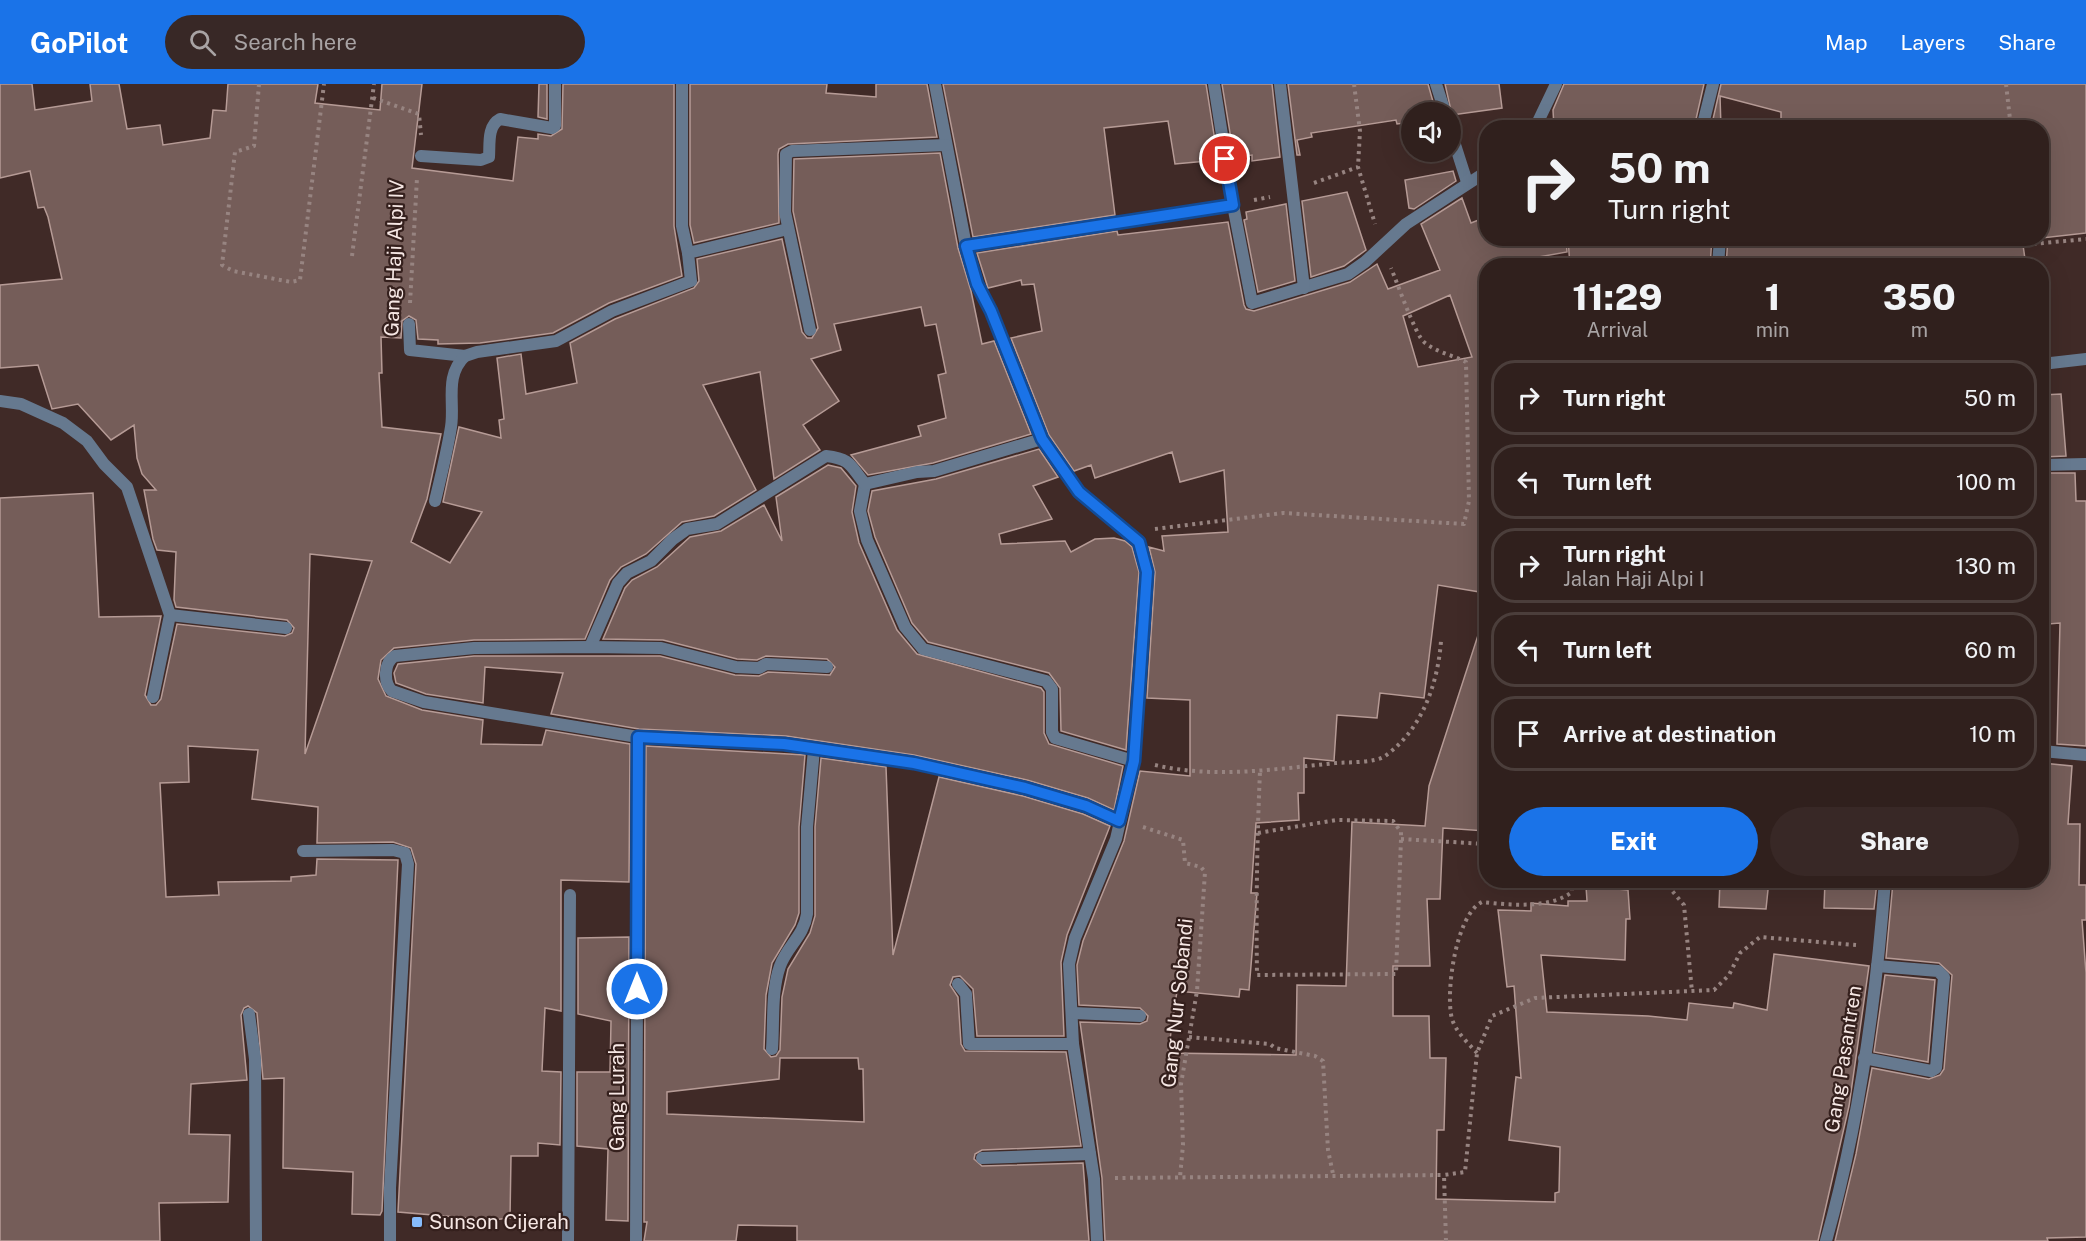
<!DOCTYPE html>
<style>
:root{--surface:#30201d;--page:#382826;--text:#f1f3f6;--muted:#a8a3a4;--line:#4b3e3b;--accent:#1a73e8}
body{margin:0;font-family:"Public Sans",sans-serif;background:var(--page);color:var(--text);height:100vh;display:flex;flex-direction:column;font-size:22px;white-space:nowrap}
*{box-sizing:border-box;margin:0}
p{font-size:20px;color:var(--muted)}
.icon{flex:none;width:33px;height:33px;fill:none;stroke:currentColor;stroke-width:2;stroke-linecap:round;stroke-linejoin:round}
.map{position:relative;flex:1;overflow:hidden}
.details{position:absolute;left:1479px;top:174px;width:570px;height:630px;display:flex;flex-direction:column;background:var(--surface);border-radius:24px;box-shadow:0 6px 24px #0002,0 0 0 2px var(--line)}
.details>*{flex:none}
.guide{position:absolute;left:1479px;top:36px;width:570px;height:126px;border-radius:24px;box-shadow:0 6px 24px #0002,0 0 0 2px var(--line);background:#30201d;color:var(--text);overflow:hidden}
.controls{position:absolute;left:1401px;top:18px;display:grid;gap:12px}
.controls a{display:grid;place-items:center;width:60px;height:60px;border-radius:50%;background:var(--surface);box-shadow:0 6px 24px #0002,0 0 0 2px var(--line);font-size:30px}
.pin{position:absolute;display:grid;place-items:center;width:51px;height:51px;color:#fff;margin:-26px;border:3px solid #fff;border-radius:50%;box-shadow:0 2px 6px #0007}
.me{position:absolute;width:66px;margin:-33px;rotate:0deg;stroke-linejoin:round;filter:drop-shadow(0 0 4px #0008)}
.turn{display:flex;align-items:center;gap:21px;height:126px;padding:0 30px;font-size:27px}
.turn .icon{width:78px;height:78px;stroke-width:2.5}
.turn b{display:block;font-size:42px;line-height:51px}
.eta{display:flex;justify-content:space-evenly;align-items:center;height:102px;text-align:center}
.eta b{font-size:36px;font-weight:800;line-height:42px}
.action{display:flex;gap:12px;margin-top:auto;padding:12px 30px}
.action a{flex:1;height:69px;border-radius:36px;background:var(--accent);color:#fff;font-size:24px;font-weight:800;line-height:69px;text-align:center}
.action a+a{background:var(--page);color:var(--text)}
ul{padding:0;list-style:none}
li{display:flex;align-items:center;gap:18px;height:75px;margin:0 12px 9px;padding:0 18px;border:3px solid var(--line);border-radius:24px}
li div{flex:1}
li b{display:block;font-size:22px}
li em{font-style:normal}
header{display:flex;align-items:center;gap:36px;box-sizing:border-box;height:84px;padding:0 30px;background:var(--accent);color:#fff}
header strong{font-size:28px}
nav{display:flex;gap:33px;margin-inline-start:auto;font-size:21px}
.search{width:420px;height:54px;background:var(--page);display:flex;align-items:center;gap:15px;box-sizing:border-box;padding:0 21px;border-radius:33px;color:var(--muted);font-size:22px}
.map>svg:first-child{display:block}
</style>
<header>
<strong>GoPilot</strong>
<div class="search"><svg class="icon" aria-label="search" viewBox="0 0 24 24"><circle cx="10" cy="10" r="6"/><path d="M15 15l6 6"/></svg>Search here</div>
<nav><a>Map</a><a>Layers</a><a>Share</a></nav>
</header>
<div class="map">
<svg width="2086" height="1157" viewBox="0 0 2086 1157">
<rect width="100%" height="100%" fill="#402a27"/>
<!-- building -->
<g fill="#755d59" stroke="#b69b96" stroke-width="1.5" fill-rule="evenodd">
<path d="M0,0H32L35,26L92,17L90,0H119L127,45L160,41L163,61L210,54L213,26L226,27L228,0H318L315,19L380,26L382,0H422L412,84L513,97L518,53L538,55V50L551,52L562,45L563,0H674V142L682,192L609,219L553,249L480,259L438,260V256L418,255L416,236L409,232L402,237L401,254L381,253L382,289H379L382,343L441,350L427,415L411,458L450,479L482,428L443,418L459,343L501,354L499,336L504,335L497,274L521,270L526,310L577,299L570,259L615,235L694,204L699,197L697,175L782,155L802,248L807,254H812L818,244L793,127L794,75L940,69L958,164L971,207L982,260L994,257L1031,350L933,379L868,391L851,371L921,352L918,342L946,334L938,291L946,289L936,240L925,242L921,223L834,240L841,266L811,275L839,317L803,341L820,366L774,395L760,288L703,301L756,406L714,432L682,438L646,470L621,483L610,496L585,555L474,556L394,564L381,576L378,595L386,612L422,626L483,636L481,660L542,661L546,646L630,660L629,798L561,796V927L545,924L542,987L561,988L560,1061L538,1059V1072H511L510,1134L492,1136L398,1128L416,780L411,764L393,758L317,759L318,723L252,715L258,666L188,662L189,698L160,699L166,813L219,811L218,798L291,797V793L316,791L317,775L398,776L382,1127L380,1131L352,1130L353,1088L283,1084L284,994L263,995L257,929L248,922L244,924L241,931L247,996L191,1000L189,1050L230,1051L228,1118L159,1119L160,1157H0V414L93,409L99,533L161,532L145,611L151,621H156L161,615L177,540L285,552L292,549L294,544L287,536L176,523L174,516L176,468L157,466L153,455L144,406H156L142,390L137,374L134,341L111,356L78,320L52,325L38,281L0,284V201L62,195L48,133L44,123L38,124L30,87L0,94ZM310,470L372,477L305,670Z"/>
<path d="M539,0H547V35L538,33Z"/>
<path d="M690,0H827L826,9L876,13V0H927L937,53L788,60L779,65L778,70L779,139L694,159L690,141Z"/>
<path d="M943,0H1206L1218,76L1175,80L1168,37L1104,44L1115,131L973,153Z"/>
<path d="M1222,0H1272L1280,73L1252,77V71L1234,73Z"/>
<path d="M1288,0H1428L1436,28H1412V38L1397,40L1396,36L1311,49L1312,53L1297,56L1300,71H1297Z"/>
<path d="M1445,0H1499L1502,24L1452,31Z"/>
<path d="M1564,0H1704L1694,44H1554L1553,26Z"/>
<path d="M1721,0H2086V149L2042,154V111H2045L2042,44H1842V41L1781,36V28L1720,12L1721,44H1711Z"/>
<path d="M1453,87L1456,97L1414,125L1409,124L1405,96Z"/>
<path d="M1347,108L1366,166L1344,182L1311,193L1302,117Z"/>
<path d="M1462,114L1471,139L1486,133V154H1566L1567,168L1516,177V182H1486V509L1438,501L1424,614L1380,609L1377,634L1337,631L1334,677L1304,674V709H1298L1299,736L1256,739L1251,809H1257L1249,906L1240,905L1239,913L1177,907L1168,969L1296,971L1297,901L1346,902L1352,738L1425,742L1429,702L1481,542L1486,543V747L1443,744L1440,815H1427L1430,882H1393V932H1429L1430,974H1446L1444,1046H1437L1436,1115L1555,1118V1109L1559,1108L1560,1063L1509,1056L1516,993L1521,994L1514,902L1507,903L1498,826L1531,827V819L1568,822V817H1587L1586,802L1593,803L1592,796H1618V805L1628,806L1630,835H1626L1625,876L1541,871L1547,928L1648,932L1687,936L1689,919L1733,924L1734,919L1767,926L1774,870L1869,882L1849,1022L1818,1157H1105L1102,1094L1080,938L1140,940L1147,937L1148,932L1140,924L1079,921L1077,881L1083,857L1124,757L1140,687L1190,692V616L1147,614L1155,488L1149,463L1164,467L1162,452L1228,448L1224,386L1180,398L1172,368L1095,394L1091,381L1074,387L1049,351L1011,254L1042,247L1034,200L1022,201L1021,196L988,204L977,169L1117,147L1118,151L1228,138L1244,221L1246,225L1254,227L1350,198L1377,180L1388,205L1440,186L1421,140ZM1450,211L1472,273L1418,283L1403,232Z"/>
<path d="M1286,120L1295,197L1258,208L1244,136L1247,135L1246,128Z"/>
<path d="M1568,154H1712L1710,182H1570Z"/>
<path d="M1728,154H2022L2026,182H1726Z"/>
<path d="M2061,310L2066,372L2042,373V311Z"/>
<path d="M1039,365L1058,393L1033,402L1052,435L999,450L1001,460L1065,457L1071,468L1095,455L1114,454L1125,457L1132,463L1139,488L1126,666L1061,647L1060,604L1049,589L928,558L912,539L875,453L868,427L872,407L936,395Z"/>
<path d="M828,381L841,384L856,402L852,428L859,459L897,546L917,570L1041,604L1044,608V649L1049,660L1123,682L1114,726L1088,714L1027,696L914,671L786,652L639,645L551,630L563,589L485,583L483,619L426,610L396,599L394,589L398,580L474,572H660L735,591L759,592L768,588L830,591L835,583L827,575L766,572L757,576L737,575L663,556L603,555L625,504L632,496L657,483L690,453L721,447L764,421L782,457L776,413Z"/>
<path d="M2042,389H2075L2076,417H2086V662L2057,660L2060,539L2048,540L2042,489Z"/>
<path d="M646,662L805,671L799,743V829L795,841L772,879L766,911L764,965L771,973L776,972L780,966L782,913L788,885L810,849L815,832V743L821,674L886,683L893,871L939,693L1023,712L1083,730L1110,742L1067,851L1061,878L1064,952H977L973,905L960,892L953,893L950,901L958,913L961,960L965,967L1066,968L1081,1062L982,1066L975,1070L974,1075L982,1082L1083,1079L1089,1157H797V1142L738,1141L736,1157H644L647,1138H644ZM780,974H858L859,985H863L864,1038L667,1030V1008L779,995Z"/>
<path d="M2042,679L2072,682L2068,740H2080L2079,801H2086V836H2082L2086,889V1153L2047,1154L2048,1157H1835L1856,1070L1872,984L1929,995L1940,991L1944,985L1952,891L1939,879L1886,874L1893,798L2042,796Z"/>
<path d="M1720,796H1769L1766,825L1719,823Z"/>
<path d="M1825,797L1877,798L1874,825L1824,824Z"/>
<path d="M629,853L628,1137L606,1136L608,1065L577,1062V988H610L611,937L578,930V854Z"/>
<path d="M1885,891L1935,896L1928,978L1874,968Z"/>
</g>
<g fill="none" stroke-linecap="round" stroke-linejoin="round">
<!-- path -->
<g stroke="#978481" stroke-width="4" stroke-dasharray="3 4.5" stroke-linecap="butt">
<path d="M259,0L254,62L235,68L222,181L233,187L291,198L300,196L324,0"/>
<path d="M1354,0L1360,47L1358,83L1375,140"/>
<path d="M2006,0L2011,44"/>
<path d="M373,14L419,30L421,51"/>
<path d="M1314,99L1358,83"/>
<path d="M1254,116L1270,113"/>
<path d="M2029,154L2033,160L2086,155"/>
<path d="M352,172L374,0"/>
<path d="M410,219L417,94"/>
<path d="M1155,445L1283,429L1464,440L1469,417L1466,278C1452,271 1436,268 1424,258C1415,250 1397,198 1391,184"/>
<path d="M1155,681C1215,695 1275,685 1336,679C1349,678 1375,679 1385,672C1422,646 1438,599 1441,557"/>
<path d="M1143,743L1183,756L1185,779L1201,783L1205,788L1197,907L1181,1000L1183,1061L1180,1093"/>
<path d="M1258,749L1336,736L1393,737L1401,748V755L1396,890L1257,891C1256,823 1257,755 1260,687"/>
<path d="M1401,755L1486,760"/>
<path d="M1663,796L1684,821L1692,908"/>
<path d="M1189,953L1270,960L1275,964L1315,972L1323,977L1328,1066L1333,1090"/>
<path d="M1477,969C1468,959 1456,948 1452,935C1445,909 1456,830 1482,818C1509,821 1550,825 1572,808V796"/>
<path d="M1115,1094L1444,1091"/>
<path d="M1446,1157L1444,1091L1465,1088L1477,969L1492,932L1535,914L1714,906L1729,891L1740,869L1760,853L1856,861"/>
</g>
<!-- service -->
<g stroke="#66798f" stroke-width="12">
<path d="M0,317L21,320L63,339L87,357L104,380L127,403L170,531L153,613"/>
<path d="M170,531L286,544"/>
<path d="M303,767L393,766L405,769L408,780L390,1104V1157"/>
<path d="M249,930L255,975L256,1157"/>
<path d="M568,1157L570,811"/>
</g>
<!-- minor -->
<g stroke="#66798f" stroke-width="12">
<path d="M682,0V142L688,169"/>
<path d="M935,0L966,162L977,200L991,227L1042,355L1079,408L1139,458L1147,487L1134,677L1116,755L1075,854L1069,880L1073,960L1094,1095L1097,1157"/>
<path d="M1214,0L1233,121L1252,219L1348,190L1365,178L1406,140L1486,88"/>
<path d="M1280,0L1304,204"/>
<path d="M1436,0L1445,28"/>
<path d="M1535,44L1556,0"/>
<path d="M1702,44L1713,0"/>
<path d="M1450,45L1467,98"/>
<path d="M421,72L481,76L489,73C490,60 487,42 500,35L552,44L555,42V0"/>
<path d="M966,162L1233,121"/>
<path d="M1718,182L1720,154"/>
<path d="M409,240L410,266L465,272L477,268L556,257L612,227L691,197L688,169L788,145"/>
<path d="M810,246L785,128L786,70L792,67L946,61"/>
<path d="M2042,280L2086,275"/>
<path d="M2042,381L2086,380"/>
<path d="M865,400L860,427L867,456L905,543L923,565L1046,597L1052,605V648L1055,654L1134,677"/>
<path d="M435,417C441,392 447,368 451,343C455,319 444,292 465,272"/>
<path d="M590,563L618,499L627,489L651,477L673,455L687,445L717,440L826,372C852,375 850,382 865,400L917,388L934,387L1042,355"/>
<path d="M827,583L766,580L759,584L736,583L661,564L590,563L474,564L395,572C384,578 383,598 392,607L424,618L638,653L785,660L913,679L1025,704L1086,722L1119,737"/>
<path d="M2042,667L2086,671"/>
<path d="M958,900L966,910L969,960H1073"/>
<path d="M1073,929L1140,932"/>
<path d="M772,965C774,939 771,907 780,882C787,862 804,852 807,830V743L814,665"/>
<path d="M1864,974L1931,987L1936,984L1944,893L1938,887L1877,882"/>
<path d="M982,1074L1090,1070"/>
<path d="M636,1157L638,653"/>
<path d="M1826,1157C1859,1040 1876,918 1885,796"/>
</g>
</g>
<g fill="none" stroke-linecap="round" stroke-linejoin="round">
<defs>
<path id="route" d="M637,905L638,653L784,660L914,679L1025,704L1086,722L1119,737L1134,677L1147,488L1139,458L1079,408L1042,355L991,227L977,200L966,162L1233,121L1225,75"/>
</defs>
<!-- route casing -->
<use href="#route" stroke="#114b97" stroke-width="15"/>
<!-- route -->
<use href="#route" stroke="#1a73e8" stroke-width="10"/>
</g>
<!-- markers -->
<rect fill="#86bbfb" stroke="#35201d" stroke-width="2" x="411" y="1132" width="12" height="12" rx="3"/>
<g text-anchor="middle" stroke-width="4.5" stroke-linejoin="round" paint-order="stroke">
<!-- street labels -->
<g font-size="20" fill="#f6e7e4" stroke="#35201d">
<text transform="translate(394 174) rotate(-88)" y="7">Gang Haji Alpi IV</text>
<text transform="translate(1177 919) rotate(-84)" y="7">Gang Nur Sobandi</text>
<text transform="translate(1843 975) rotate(-81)" y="7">Gang Pasantren</text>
<text transform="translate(617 1013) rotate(-90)" y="7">Gang Lurah</text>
</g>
<!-- poi labels -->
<g font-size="20" fill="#f6e7e4" stroke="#35201d" text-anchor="start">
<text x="429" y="1145">Sunson Cijerah</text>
</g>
</g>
</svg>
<div class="controls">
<a><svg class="icon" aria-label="sound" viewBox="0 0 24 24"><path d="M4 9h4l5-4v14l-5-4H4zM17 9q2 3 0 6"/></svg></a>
</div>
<div class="pin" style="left:1225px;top:75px;background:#d93025"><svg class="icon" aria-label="arrive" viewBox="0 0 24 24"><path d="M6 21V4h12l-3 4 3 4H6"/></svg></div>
<svg class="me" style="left:637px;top:905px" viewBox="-20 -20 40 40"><circle r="17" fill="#1a73e8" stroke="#fff" stroke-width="3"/><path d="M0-11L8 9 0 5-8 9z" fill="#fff"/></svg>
<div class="guide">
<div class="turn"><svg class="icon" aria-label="right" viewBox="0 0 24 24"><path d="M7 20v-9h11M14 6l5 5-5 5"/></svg><div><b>50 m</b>Turn right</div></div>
</div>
<section class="details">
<div class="eta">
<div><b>11:29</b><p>Arrival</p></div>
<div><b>1</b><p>min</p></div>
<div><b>350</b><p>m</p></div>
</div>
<ul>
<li><svg class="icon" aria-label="right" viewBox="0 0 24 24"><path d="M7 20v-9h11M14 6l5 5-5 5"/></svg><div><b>Turn right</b></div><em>50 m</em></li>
<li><svg class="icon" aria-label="left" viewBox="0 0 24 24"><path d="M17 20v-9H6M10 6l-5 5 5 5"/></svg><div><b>Turn left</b></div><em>100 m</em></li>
<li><svg class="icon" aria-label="right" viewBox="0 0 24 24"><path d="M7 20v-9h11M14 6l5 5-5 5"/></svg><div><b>Turn right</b><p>Jalan Haji Alpi I</p></div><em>130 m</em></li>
<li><svg class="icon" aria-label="left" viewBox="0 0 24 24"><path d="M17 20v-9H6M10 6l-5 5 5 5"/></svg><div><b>Turn left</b></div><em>60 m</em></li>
<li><svg class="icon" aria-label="arrive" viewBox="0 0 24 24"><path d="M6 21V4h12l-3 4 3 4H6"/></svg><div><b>Arrive at destination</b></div><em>10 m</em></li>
</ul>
<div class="action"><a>Exit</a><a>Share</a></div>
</section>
</div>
